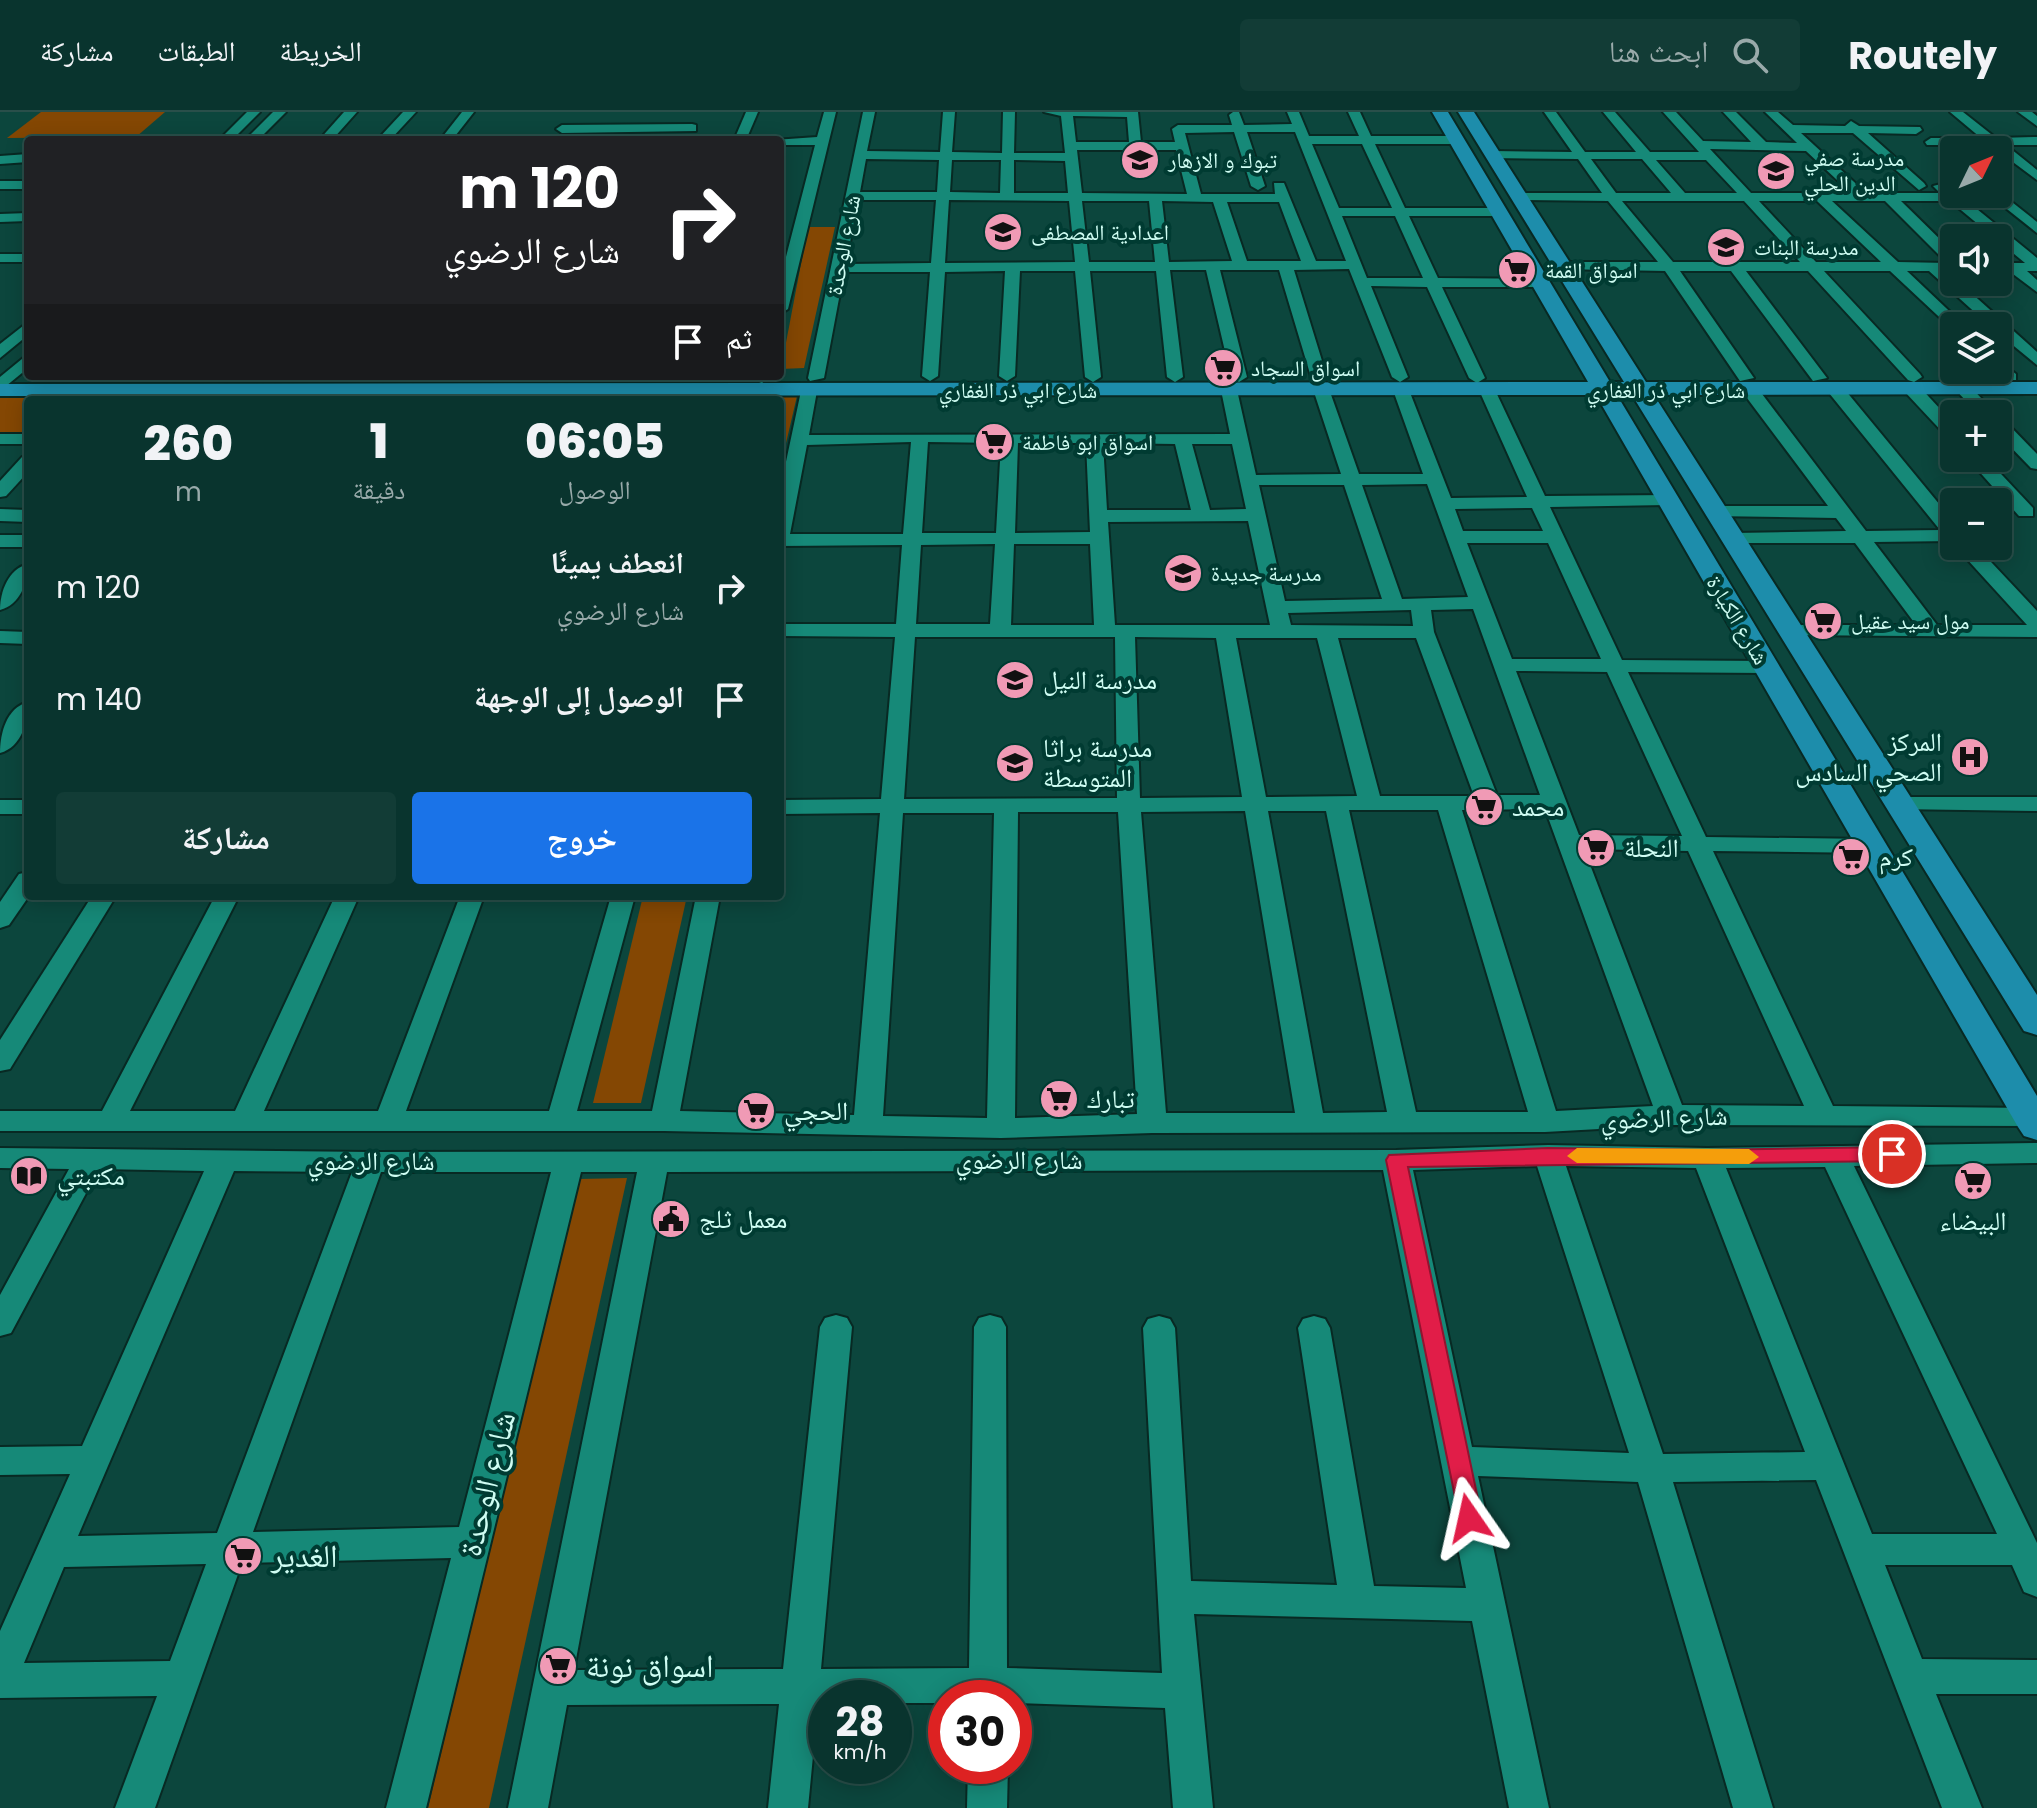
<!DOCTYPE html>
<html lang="ar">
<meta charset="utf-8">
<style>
:root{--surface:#09342e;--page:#123c36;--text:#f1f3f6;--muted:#9aa;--line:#294f4a;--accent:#1a73e8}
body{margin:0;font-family:Poppins,"Noto Naskh Arabic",sans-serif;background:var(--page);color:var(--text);direction:rtl;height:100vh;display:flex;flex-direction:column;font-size:30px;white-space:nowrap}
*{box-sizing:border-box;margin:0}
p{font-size:26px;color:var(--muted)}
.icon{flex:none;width:44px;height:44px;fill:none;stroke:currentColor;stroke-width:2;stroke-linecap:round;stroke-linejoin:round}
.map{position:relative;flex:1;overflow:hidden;direction:ltr}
.sheet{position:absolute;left:24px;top:284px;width:760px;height:504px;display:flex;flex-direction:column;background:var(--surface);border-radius:8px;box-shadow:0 4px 20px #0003,0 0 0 2px var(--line);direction:rtl}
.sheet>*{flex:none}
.guide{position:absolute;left:24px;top:24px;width:760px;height:244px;border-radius:8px;box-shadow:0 4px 20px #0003,0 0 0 2px var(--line);direction:rtl;background:#202124;color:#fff;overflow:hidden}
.needle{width:52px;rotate:47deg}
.fabs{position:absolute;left:1940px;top:24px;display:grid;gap:16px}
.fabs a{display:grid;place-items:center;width:72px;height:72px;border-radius:8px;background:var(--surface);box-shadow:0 4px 20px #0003,0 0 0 2px var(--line);font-size:40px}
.speed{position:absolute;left:808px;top:1568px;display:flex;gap:16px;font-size:40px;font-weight:700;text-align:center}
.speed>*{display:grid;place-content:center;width:104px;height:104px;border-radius:50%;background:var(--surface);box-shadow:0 4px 20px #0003,0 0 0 2px var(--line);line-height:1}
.speed small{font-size:20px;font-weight:400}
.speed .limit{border:12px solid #d22;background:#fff;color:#111}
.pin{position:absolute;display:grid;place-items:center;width:68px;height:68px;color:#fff;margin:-34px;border:4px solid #fff;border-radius:50%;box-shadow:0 2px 8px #0007}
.me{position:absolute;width:88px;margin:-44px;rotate:349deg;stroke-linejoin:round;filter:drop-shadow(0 0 6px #0008)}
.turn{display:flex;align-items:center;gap:28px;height:168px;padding:0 32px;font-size:36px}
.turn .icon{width:104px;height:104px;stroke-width:2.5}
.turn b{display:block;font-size:56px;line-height:68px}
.then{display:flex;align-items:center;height:76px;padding:0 32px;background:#0003;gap:16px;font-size:30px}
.eta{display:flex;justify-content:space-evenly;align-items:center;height:136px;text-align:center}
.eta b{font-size:48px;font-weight:800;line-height:56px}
.primary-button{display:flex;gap:16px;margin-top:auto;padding:16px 32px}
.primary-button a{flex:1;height:92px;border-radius:8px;background:var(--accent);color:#fff;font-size:32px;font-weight:800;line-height:92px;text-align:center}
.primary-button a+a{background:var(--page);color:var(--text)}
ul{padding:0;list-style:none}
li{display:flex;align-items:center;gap:24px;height:112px;padding:0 32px}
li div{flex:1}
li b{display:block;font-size:30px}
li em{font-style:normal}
header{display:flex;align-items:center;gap:48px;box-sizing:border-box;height:112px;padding:0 40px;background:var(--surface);border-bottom:2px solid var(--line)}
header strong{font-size:38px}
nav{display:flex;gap:44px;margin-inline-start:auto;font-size:28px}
.search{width:560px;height:72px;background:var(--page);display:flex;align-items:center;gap:20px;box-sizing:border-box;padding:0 28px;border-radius:8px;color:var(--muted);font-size:30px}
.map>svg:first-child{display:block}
</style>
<header>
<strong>Routely</strong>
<div class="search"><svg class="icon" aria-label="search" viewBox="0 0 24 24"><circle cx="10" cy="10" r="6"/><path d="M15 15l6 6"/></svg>ابحث هنا</div>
<nav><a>الخريطة</a><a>الطبقات</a><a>مشاركة</a></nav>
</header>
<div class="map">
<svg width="2037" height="1696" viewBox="0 0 2037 1696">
<rect width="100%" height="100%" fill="#0c463d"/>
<!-- green -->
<g fill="#844703">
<path d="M41,0H165L136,25L7,26Z"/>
<path d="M808,115H835L804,256L781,257Z"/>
<path d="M174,277L165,288H28V326H0V283Z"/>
<path d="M768,284H797L780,357V288H767Z"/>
<path d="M643,784H687L641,991H593Z"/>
<path d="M627,1066L489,1696H428L578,1067Z"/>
</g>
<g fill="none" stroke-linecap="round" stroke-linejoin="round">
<defs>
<g id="minor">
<path d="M247,0H260L232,28H219Z"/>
<path d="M273,0H286L258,28H245Z"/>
<path d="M344,0H357L332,28H319Z"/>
<path d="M403,0H416L390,28H377Z"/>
<path d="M462,0H474L452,28H440Z"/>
<path d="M746,0H758L746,28H734Z"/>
<path d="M824,0H836L788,197L780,202V168L815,33H780V28H774L817,25Z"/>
<path d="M863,0H875L867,39L940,40L943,0H955L952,40L1002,41L1003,0H1015L1014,41H1065L1061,4L1044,0H1138L1141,30H1175L1172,17L1178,13H1232L1229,3L1233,0H1239L1244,13L1292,12L1287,0H1299L1309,24H1359L1348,0H1360L1371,24H1456L1462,28L1456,32H1375L1405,96H1497L1504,100L1497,104H1409L1438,166L1539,167L1546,171L1539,175H1442L1485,266L1477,271L1469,266L1427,175L1371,174L1408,265L1400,270L1392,265L1349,157L1294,158L1327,265L1319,270L1311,265L1279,158H1220L1247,265L1239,270L1231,265L1206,158H1170L1183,265L1175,270L1167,265L1156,159H1090L1101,265L1093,270L1085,265L1075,159H1020L1015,264L1007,269L999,264L1005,159L945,160L938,264L930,269L922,264L930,160H844L824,266L810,269L808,266ZM1073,4L1127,5L1129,30H1076ZM1234,20L1251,74L1258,78L1265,74L1247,20H1295L1346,149H1316L1284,71H1274L1275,82H1201L1185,21ZM1312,32H1362L1392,96H1339ZM1077,38H1176L1187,82L1082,81ZM866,47L939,48L937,80H860ZM952,48H1001L1000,81L950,80ZM1014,48L1065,49L1068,81H1014ZM858,88H936L931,151L846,152ZM949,88L1069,89L1075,150L945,151ZM1082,89H1149L1155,150H1089ZM1162,89L1213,90L1232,149L1169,150ZM1227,90H1279L1301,149H1247ZM1342,104H1395L1423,166H1367Z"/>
<path d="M1544,0H1556L1585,40H1636L1603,0H1615L1650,40H1699L1663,0H1676L1703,29L1751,30L1723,0H1736L1766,30L1797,31L1765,0H1778L1793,13L1845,14L1851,9L1859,14L1920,15L1922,18L1916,22L1868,21L1924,71L1926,74L1919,78L1853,21H1801L1866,81H1940L1933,74L1945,71L2037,146V159H2027L2037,168V180L2009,159H1998V151H2025L1950,89H1901L1954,141V159H1947L1954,170H1959L2037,240V253L1998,221V214H1990L1929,159H1907L1965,214L1952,217L1890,159H1824L1920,262L1922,265L1914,270L1908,268L1808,159H1746L1827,266L1813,269L1731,159H1680L1754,266L1740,269L1665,159L1558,157L1556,154L1563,150H1658L1608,89L1514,88L1512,85L1519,81H1602L1578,47L1489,46L1487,43L1493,39L1572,40ZM1710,37L1806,39L1851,81H1751ZM1591,47H1642L1671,81H1616ZM1656,48H1706L1737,81H1685ZM1622,89H1744L1800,150H1673ZM1759,89H1817L1881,150H1816ZM1832,89H1885L1947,151L1898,150Z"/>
<path d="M1950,0H1963L1996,26L2037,25V33H2006L2037,58V68L1990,33H1927L1925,30L1931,26H1981Z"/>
<path d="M2018,0H2032L2037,4V14Z"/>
<path d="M692,12L696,13V19L562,21L556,17L562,13Z"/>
<path d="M28,42V50L0,52V44Z"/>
<rect x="0" y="69" width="28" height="8"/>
<path d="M1998,79L2037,110V121L1988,82H1998Z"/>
<path d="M28,101V109L0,110V102Z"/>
<rect x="0" y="142" width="28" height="8"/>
<path d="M28,210V223L0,246V232Z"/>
<path d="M28,242V256L0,279V265Z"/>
<path d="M1998,248L2016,262V268H2004L1994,258H1998Z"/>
<path d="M96,264H112L103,270Z"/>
<path d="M179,264H195L186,270Z"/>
<path d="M274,264H290L281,270Z"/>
<path d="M572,264H588L579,270Z"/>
<path d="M755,264H771L762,271L756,269Z"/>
<path d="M1911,271L1917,272L1954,312V327L1948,326L1905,280V272Z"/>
<path d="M1962,271L1968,272L1996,302H1978L1954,276Z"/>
<path d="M1321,272L1329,277L1359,362H1423L1393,278L1401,273L1409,278L1451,386L1527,385L1479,278L1487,273L1495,278L1545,384L1673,383V391L1667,393L1550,395L1622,548L1765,549L1776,555L1765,561L1628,560L1706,725L1871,727L1883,734L1871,741L1713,739L1833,994L2032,996L2037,998V1014L1671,1013L1545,1020L1152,1021L1001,1026L664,1019H0V999H102L215,784H239L130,999H235L335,784H359L264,999H378L460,784H484L406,999H549L611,784H635L577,999H652L696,784H720L680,999L854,1003L880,701L780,702V688L881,687L895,525L780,524V512H896L902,433L780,434V378L801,279L809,274L817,279L809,323L1230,322L1221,278L1229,273L1237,278L1256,363L1341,362L1313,277ZM911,330L903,422H790L807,333ZM928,330L1001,331L996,421H922ZM1018,331H1086L1090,420L1015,421ZM1103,331L1175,332L1191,398H1107ZM1192,332H1232L1246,397L1210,398ZM1427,372L1468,485L1402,487L1362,373ZM1259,373H1344L1382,487L1285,489ZM1532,396L1543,419H1463L1455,397ZM1248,409L1270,513H1115L1108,410ZM1467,431H1548L1601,547H1512ZM995,432L990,512H916L921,433ZM1014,432H1090L1094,513H1011ZM1473,497L1540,683H1497L1434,520L1431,498ZM1411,498L1413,514L1291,513L1288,501ZM915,525H1115L1117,686L904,687ZM1135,525L1216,526L1242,685L1140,686ZM1236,526H1317L1357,684L1266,685ZM1338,526H1416L1474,684H1380ZM1516,559L1607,560L1682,724L1579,723ZM1545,697L1653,994L1556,999L1462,698ZM1349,698H1438L1528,1000H1416ZM1245,699L1295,1001H1166L1141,700ZM1268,699H1326L1387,1000L1323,1001ZM1018,700H1118L1137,1002L1015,1006ZM903,701H994L987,1006L883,1004ZM1584,737L1688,739L1804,994L1682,993Z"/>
<path d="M1835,272L1841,273L1954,410V429L1874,430L1937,513H2027L1955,434H1976L2037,499V525L1785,523L1782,519L1792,513H1916L1855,431H1727V423L1734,421L1846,419L1836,406L1710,404L1708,400L1717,394H1828L1744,282V274H1756L1866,419L1940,418L1829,281L1827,277Z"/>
<path d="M1998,307L2004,308L2037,342V357L2031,356L1998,322Z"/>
<rect x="0" y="322" width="28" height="10"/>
<path d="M28,344V360L6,384L0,385V369L22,345Z"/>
<path d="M1967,346H1986L2033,396V404H2019Z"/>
<path d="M0,397L28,398V410L0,409Z"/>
<rect x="0" y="423" width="28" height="12"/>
<path d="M28,452C28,470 20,493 0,498C0,480 8,457 28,452Z"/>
<path d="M0,519L28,520V532L0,531Z"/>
<path d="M28,590C28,609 22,635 0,641C0,622 6,596 28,590Z"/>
<path d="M1903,685H2037V699L1895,697L1891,692L1895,687Z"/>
<rect x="0" y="688" width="28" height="14"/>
<path d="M28,760L29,784L9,813L0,816V790L19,762Z"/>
<path d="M92,784H116L10,957L0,959V928Z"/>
<path d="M2037,1031V1051L1854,1054L2037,1431V1485L2024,1480L2012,1453H1885L1922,1547L2037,1548V1582H1936L1982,1696H1942L1816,1368L1673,1370L1773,1696H1733L1638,1370L1478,1364L1549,1696H1509L1472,1509L1194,1502L1213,1696H1173L1165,1596L1014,1591V1586H946V1591H894V1586H826V1592H818L808,1696H768L779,1592L567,1593L548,1696H508L637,1060H581L426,1696H386L451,1446L242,1451L155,1696H115L157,1584L0,1586V1519L70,1362L0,1363V1335L82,1334L204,1059L99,1057L11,1221L0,1224V1183L69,1057L0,1056V1036L370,1040L1396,1038L1548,1033L1707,1036ZM1537,1054L1629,1341L1472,1335L1413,1058ZM1566,1054L1696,1056L1805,1340L1663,1342ZM1825,1055L1997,1422H1872L1726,1056ZM1383,1058L1466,1476L1374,1474L1330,1216L1325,1207L1314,1204L1303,1207L1298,1216L1337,1473L1191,1469L1175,1216L1170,1207L1159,1204L1148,1207L1143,1216L1162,1561L1007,1556L1006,1215L1001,1206L990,1203L979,1206L974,1215L969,1556L821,1557L852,1215L847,1206L836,1203L825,1206L820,1215L783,1557L574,1558L667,1060ZM234,1059L352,1060L217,1421L78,1424ZM381,1060H551L459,1415L253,1420ZM206,1452L170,1549L24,1551L64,1455Z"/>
<path d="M968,1654H1008L1007,1696H967Z"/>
</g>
<path id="major" d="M1432,0H1448L1610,270H1624L1458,0H1474L1646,270H2037V282L1654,283L2037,883V923L2024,919L2019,911L1632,283H1617L2037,984V1028L2024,1024L2018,1015L1596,283L0,284V272L1588,270Z"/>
</defs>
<!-- minor casing -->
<use href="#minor" stroke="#082923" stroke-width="4"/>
<!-- major casing -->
<use href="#major" stroke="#082923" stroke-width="4"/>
<!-- minor -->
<use href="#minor" fill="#168978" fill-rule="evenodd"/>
<!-- major -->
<use href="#major" fill="#1d8dab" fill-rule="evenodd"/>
</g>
<!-- route -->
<path fill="#e11d48" stroke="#92132f" stroke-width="2" d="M1892,1035L1902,1042L1892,1049L1408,1055L1482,1406L1478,1414L1469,1417L1461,1414L1386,1048L1389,1043L1548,1036L1707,1038Z"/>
<!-- slow -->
<path fill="#f59e0b" d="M1577,1036L1749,1037L1759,1045L1749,1052L1577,1051L1567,1044Z"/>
<!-- icons -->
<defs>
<symbol id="school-disc" viewBox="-11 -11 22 22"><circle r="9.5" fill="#f09ab5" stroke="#003b32"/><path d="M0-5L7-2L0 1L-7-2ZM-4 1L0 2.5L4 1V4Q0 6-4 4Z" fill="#111"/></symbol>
<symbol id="supermarket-disc" viewBox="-11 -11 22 22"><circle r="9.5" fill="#f09ab5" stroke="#003b32"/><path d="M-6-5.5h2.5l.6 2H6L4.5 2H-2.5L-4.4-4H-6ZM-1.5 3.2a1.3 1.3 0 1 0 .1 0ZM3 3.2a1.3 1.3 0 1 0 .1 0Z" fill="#111"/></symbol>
<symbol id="hospital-disc" viewBox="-11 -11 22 22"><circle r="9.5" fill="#f09ab5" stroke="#003b32"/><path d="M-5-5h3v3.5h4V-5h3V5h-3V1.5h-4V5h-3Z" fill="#111"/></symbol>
<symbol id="library-disc" viewBox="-11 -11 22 22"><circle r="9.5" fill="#f09ab5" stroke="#003b32"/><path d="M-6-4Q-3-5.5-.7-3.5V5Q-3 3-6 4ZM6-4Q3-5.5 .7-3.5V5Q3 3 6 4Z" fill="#111"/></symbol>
<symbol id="civic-disc" viewBox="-11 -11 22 22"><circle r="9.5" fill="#f09ab5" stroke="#003b32"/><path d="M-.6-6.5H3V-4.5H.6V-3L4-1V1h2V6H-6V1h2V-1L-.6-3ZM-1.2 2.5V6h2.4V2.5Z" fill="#111"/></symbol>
</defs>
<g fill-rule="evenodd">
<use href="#school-disc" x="1118" y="26" width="44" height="44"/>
<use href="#school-disc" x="1754" y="37" width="44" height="44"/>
<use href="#school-disc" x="981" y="98" width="44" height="44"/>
<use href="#school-disc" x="1704" y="113" width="44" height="44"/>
<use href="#supermarket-disc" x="1495" y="136" width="44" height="44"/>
<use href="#supermarket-disc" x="1201" y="234" width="44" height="44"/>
<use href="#supermarket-disc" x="972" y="308" width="44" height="44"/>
<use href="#school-disc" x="1161" y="439" width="44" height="44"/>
<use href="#supermarket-disc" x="1801" y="487" width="44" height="44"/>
<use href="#school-disc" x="993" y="546" width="44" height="44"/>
<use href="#hospital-disc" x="1948" y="623" width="44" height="44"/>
<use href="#school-disc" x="993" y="629" width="44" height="44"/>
<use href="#supermarket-disc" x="1462" y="673" width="44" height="44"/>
<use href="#supermarket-disc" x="1574" y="714" width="44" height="44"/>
<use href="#supermarket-disc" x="1829" y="723" width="44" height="44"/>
<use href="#supermarket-disc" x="1037" y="965" width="44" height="44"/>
<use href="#supermarket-disc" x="734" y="977" width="44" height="44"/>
<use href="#library-disc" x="7" y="1042" width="44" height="44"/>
<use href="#supermarket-disc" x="1951" y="1047" width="44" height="44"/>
<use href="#civic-disc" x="649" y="1085" width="44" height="44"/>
<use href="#supermarket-disc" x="221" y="1422" width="44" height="44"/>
<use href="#supermarket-disc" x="536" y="1532" width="44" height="44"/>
</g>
<g text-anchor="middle" stroke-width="8" stroke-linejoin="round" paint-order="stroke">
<!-- far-poi labels -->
<g font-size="22" fill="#cffdf3" stroke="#003b32" text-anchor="start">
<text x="1804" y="54">مدرسة صفي<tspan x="1804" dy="25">الدين الحلي</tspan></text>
<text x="1168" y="56">تبوك و الازهار</text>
<text x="1031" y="128">اعدادية المصطفى</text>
<text x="1754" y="143">مدرسة البنات</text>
<text x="1545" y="166">اسواق القمة</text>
<text x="1251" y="264">اسواق السجاد</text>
<text x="1022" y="338">اسواق ابو فاطمة</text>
<text x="1211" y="469">مدرسة جديدة</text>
<text x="1851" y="517">مول سيد عقيل</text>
</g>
<!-- far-street labels -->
<g font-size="22" fill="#cffdf3" stroke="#003b32">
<text transform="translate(843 133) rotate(-79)" y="8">شارع الوحدة</text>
<text x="1018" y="286">شارع ابي ذر الغفاري</text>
<text x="1666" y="286">شارع ابي ذر الغفاري</text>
<text transform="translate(1738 508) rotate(59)" y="8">شارع الكيارة</text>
</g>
<!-- poi labels -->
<g font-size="26" fill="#cffdf3" stroke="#003b32" text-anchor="start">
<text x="1043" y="577">مدرسة النيل</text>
<text x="1942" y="639" text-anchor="end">المركز<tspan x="1942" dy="30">الصحي السادس</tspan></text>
<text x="1043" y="645">مدرسة براثا<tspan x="1043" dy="30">المتوسطة</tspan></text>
<text x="1512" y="704">محمد</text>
<text x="1624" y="745">النحلة</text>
<text x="1879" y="754">كرم</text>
<text x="1087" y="996">تبارك</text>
<text x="784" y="1008">الحجي</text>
<text x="57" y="1073">مكتبتي</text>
<text x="699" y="1116">معمل ثلج</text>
<text x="1973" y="1118" text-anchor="middle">البيضاء</text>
</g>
<!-- street labels -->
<g font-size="26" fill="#cffdf3" stroke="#003b32">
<text transform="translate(1664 1006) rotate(-2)" y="9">شارع الرضوي</text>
<text x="1019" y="1057">شارع الرضوي</text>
<text x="371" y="1058">شارع الرضوي</text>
</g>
<!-- near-street labels -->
<g font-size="32" fill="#cffdf3" stroke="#003b32">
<text transform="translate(487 1372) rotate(-76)" y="11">شارع الوحدة</text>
</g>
<!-- near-poi labels -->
<g font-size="32" fill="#cffdf3" stroke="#003b32" text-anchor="start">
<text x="271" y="1455">الغدير</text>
<text x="586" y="1565">اسواق نونة</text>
</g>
</g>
</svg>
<div class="fabs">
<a><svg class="needle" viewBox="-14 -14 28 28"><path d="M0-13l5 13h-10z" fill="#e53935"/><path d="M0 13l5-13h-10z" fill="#9aa"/></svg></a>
<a><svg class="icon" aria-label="sound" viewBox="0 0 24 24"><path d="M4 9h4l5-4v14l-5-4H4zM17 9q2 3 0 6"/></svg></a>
<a><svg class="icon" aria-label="layers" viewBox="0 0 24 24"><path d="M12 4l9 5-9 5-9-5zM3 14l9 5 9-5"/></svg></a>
<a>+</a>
<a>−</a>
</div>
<div class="speed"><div>28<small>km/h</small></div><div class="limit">30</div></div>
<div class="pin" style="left:1892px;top:1042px;background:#d93025"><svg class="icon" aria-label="arrive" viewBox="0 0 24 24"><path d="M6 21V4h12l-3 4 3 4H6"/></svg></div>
<svg class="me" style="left:1469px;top:1406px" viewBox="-20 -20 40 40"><path d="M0-17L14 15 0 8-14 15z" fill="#e11d48" stroke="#fff" stroke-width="4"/></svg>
<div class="guide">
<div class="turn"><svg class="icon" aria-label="right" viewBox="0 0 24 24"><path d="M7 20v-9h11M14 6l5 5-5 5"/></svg><div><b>120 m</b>شارع الرضوي</div></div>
<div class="then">ثم<svg class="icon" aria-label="arrive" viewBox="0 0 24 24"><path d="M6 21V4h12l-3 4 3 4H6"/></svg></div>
</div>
<section class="sheet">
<div class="eta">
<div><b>06:05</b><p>الوصول</p></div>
<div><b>1</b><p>دقيقة</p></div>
<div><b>260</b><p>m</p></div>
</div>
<ul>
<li><svg class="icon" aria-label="right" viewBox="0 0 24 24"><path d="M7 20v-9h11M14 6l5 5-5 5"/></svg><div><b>انعطف يمينًا</b><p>شارع الرضوي</p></div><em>120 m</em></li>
<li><svg class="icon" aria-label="arrive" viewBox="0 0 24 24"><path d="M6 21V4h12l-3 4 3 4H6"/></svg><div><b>الوصول إلى الوجهة</b></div><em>140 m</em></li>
</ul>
<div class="primary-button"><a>خروج</a><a>مشاركة</a></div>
</section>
</div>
